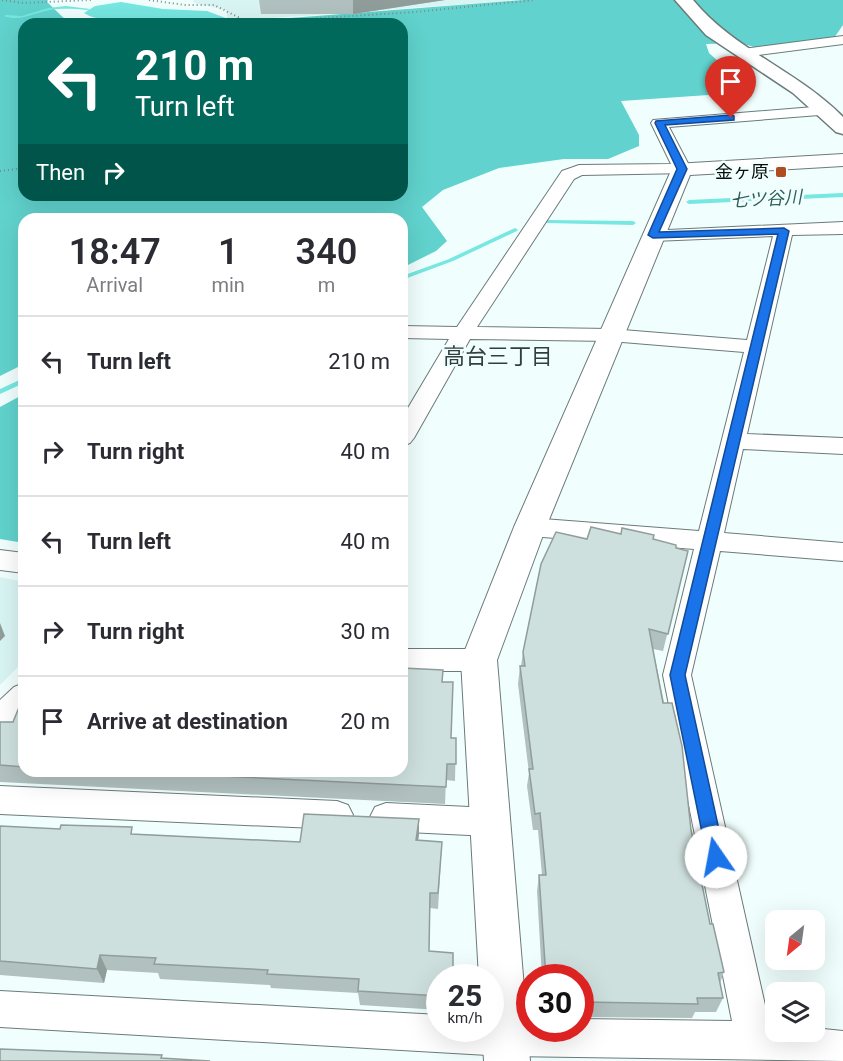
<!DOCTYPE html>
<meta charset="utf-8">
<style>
:root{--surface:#fff;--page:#f2f2f3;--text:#2b2b33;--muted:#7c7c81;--line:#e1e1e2}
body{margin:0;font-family:Roboto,"Noto Sans JP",sans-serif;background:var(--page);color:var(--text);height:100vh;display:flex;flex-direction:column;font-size:22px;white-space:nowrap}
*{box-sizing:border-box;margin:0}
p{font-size:20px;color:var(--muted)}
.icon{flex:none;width:33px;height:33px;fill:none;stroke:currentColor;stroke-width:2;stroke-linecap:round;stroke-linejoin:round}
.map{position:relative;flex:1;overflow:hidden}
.side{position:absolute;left:18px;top:213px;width:390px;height:564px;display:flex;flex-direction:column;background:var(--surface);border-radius:18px;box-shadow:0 6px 24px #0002}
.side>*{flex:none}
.hud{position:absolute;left:18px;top:18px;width:390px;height:183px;border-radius:18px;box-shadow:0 6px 24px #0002;background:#00695c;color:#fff;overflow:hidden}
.needle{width:39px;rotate:209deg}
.fabs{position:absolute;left:765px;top:910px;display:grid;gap:12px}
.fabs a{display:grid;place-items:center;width:60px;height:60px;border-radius:12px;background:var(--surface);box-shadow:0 6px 24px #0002;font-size:30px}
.speed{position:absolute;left:426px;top:964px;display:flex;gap:12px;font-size:30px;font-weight:700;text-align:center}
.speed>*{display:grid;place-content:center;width:78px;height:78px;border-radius:50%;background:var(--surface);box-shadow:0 6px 24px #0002;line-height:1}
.speed small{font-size:15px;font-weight:400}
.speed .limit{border:9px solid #d22;background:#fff;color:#111}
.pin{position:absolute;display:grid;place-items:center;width:51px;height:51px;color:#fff;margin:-62px -26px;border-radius:50% 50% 50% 0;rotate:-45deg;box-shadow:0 0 6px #0007}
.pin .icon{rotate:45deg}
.me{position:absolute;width:66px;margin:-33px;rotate:348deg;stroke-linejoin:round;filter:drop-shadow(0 0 4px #0008)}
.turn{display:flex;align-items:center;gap:21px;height:126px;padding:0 18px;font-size:27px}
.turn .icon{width:78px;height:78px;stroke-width:2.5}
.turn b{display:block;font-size:42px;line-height:51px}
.then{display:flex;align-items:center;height:57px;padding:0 18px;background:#0003;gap:12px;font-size:22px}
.eta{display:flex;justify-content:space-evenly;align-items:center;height:102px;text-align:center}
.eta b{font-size:36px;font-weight:600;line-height:42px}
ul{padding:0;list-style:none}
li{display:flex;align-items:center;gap:18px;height:90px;padding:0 18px;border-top:2px solid var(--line)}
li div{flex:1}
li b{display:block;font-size:22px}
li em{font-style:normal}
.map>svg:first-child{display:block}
</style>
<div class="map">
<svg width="843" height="1061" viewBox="0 0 843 1061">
<rect width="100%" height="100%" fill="#f0fffd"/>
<!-- built -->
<g fill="#d9f5f3">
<path d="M193,0H524L228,21L226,10L194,3Z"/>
<path d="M0,577L24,582V661L0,685Z"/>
</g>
<!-- forest -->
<g fill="#61d2cd">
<path d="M0,0H48L47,2L70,24H24V195H402V24H155L265,20L524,0H843V25L834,38L757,48L741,43L706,44L709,53L752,92L621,101L639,135V146L608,159H564L499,168L443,190L422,207L447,241L436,251L402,268V219H24V364L0,376Z"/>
<path d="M24,394V543L0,539V407Z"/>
</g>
<!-- water -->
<path fill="#77e7e1" d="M121,2L163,9L207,11L231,20C217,26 204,20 190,19C162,17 107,28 84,13L95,6Z"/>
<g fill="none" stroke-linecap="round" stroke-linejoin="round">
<!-- stream -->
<g fill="#77e7e1" fill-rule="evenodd">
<path d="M66,6L90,9L88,10C75,9 63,8 50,10C34,13 20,22 4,16L6,15L22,16L48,8Z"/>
<path d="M843,193V197L689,204L686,202L689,200Z"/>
<path d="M548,220L633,221L636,223L633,225L546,223V221Z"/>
<path d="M515,228L518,230L517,231L453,261L402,280V276L449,259Z"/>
<path d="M24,378V383L0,394V389Z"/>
</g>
<defs>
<g id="minor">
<path d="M843,36V44L743,57L736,53L743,49Z"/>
<path d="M826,106L832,108L834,111L832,114L669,127L691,169L688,173L582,175L574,179L477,327L610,329L747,340L773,236L653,241L646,239L644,235L646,231L843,222V234L792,235L747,434L843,438V454L743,449L724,533L843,543V561L720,551L691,675L769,1023L776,1024V1032H814V1028L843,1031V1061L505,1056L0,1027V991L440,1015V1029H490V1018L530,1019V1029H580V1019L732,1021L663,675L694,549L530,536L521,533L517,527L521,521L530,518L699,531L744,352L610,341L470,339L414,438L410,443L402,446V418L449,339L402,338V326L457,327L562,171L579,165L671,164L651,123L653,120Z"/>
<path d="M0,550L24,553V573L0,570Z"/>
<path d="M402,649H479L489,652L493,660L489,668L479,671H402Z"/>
<path d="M24,683V714L11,728L0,731V700L14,687Z"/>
<path d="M0,786L337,801L348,805L353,815L348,825L337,829L0,814Z"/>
<path d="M386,803L490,808L501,812L506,822L501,832L490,836L386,831L375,827L370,817L375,807Z"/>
</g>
<path id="tertiary" d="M843,154V166L690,175L546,527L497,660L530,1061H484L482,1029H490V978H479L461,660L514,527L674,164Z"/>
<path id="secondary" d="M675,0H693C734,50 798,71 843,117V134L836,132L793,93L706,35Z"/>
</defs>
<!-- minor casing -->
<use href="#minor" stroke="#6b7b7a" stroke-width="2"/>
<!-- tertiary casing -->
<use href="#tertiary" stroke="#6b7b7a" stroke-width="2"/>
<!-- secondary casing -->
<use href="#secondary" stroke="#6b7b7a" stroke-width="3"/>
<!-- path -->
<g stroke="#7f8a89" stroke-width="2" stroke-dasharray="1 3" stroke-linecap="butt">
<path d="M2,0L23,3L91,0"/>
<path d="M149,0L185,5H214L240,18V23L415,12L535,0"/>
<path d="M0,171L24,168"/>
</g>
<!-- minor -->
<use href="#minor" fill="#fff" fill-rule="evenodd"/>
<!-- tertiary -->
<use href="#tertiary" fill="#fff" fill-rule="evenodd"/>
<!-- secondary -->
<use href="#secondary" fill="#fff" fill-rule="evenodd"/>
</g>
<!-- wall -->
<g fill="#b1c1bf">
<path d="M259,0H445L353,14H261Z"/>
<path d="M621,534L653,539L676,548L688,551L663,651L653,649L710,924L724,972L720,983L723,998L716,1012H695L692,1018L580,1017V978H542L537,891L539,875H542L538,830H533L527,786L529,773L518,684L520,666H521L523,652L587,539Z"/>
<path d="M443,682L451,738H456L455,781L446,780L445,804L0,782V722H13L24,695V771H402Z"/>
<path d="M419,819L418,840L442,842L438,909L430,908L429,951L440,978V1010L360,1005L358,993L271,988L270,985L160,979L158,973L107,970L104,983L0,975V826L135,834L300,842Z"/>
</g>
<!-- shaded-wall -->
<g fill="#909d9b">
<path d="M353,0H445L353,14Z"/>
<path d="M0,623L5,636L0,641Z"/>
<path d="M419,819V835L416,856V840Z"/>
<path d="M100,955L107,970L104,983L97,969Z"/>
</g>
<!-- building -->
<g fill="#cee0de" stroke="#909d9b" stroke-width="1.5">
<path d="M591,527L621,534L622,528L654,535L653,539L676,545V548L688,551L668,634L649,629L663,703H672L682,746L691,830L710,924H713L724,972L718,973L723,998H697L698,1004L584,1002L580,1006V978H546L539,875H546L540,813L535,814L529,769H533L520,666H525L523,652L541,564L556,532L587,539Z"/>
<path d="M402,668L443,670L442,682H453L451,738H456V764H447L446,787L113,771H402Z"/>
<path d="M24,695V767L0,765V722H13Z"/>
<path d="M304,814L419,819L416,840L442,842L438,893H430L429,951L453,953V978H440V996L358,991L359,979L267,974L268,970L154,964L156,958L100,955L97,969L0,961V826L60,829L61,825L132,827L131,834L300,842Z"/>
<path d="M0,1049L162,1055L161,1058L210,1061H0Z"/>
</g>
<!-- route -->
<path fill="#1a73e8" stroke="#114b97" stroke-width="1.5" d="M731,115L734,116V120L665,125L687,169L659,232L784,228L789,231L685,675L725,857L722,863L716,865L710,863L707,857L670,675L778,234L653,238L648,235L677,169L655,123L656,121Z"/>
<!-- markers -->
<rect fill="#b14b20" stroke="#f0fffd" stroke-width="2" x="775" y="166" width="12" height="12" rx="3"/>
<g text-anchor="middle" stroke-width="5" stroke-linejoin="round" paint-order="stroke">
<!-- far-poi labels -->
<g font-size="18" fill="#080e0e" stroke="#f0fffd" text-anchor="end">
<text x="769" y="178">金ヶ原</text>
</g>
<!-- far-water labels -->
<g font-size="18" font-style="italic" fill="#2f605e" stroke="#f0fffd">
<text transform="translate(766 199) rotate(-3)" y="6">七ツ谷川</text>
</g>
<!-- neighbourhood labels -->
<g font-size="22" fill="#31403f" stroke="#f0fffd">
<text x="498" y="364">高台三丁目</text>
</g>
</g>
</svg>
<div class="fabs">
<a><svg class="needle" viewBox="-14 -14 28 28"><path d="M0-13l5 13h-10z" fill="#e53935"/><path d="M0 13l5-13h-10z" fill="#7c7c81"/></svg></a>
<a><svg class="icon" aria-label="layers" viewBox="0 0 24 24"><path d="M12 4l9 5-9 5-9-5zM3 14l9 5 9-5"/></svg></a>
</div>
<div class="speed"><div>25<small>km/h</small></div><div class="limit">30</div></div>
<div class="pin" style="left:731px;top:118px;background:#d93025"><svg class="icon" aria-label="arrive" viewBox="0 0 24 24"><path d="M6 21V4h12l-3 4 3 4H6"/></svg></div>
<svg class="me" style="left:716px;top:857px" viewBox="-20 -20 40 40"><circle r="19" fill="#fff"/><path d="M0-13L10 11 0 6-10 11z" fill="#1a73e8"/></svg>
<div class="hud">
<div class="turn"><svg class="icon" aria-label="left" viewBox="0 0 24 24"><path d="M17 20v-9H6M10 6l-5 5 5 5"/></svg><div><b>210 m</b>Turn left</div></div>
<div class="then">Then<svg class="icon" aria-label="right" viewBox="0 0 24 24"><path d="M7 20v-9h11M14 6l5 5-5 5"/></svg></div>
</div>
<section class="side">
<div class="eta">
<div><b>18:47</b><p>Arrival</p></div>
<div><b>1</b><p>min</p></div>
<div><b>340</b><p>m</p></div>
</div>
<ul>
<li><svg class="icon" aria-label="left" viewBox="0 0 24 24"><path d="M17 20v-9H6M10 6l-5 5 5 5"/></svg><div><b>Turn left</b></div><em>210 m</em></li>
<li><svg class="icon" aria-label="right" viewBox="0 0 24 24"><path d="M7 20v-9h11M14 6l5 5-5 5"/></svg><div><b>Turn right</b></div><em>40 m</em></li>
<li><svg class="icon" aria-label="left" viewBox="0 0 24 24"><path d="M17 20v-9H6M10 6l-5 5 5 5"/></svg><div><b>Turn left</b></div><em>40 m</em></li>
<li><svg class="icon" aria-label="right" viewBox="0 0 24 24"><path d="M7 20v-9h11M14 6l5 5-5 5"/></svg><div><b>Turn right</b></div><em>30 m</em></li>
<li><svg class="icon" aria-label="arrive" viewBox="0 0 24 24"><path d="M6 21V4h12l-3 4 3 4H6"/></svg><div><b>Arrive at destination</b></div><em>20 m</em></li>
</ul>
</section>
</div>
